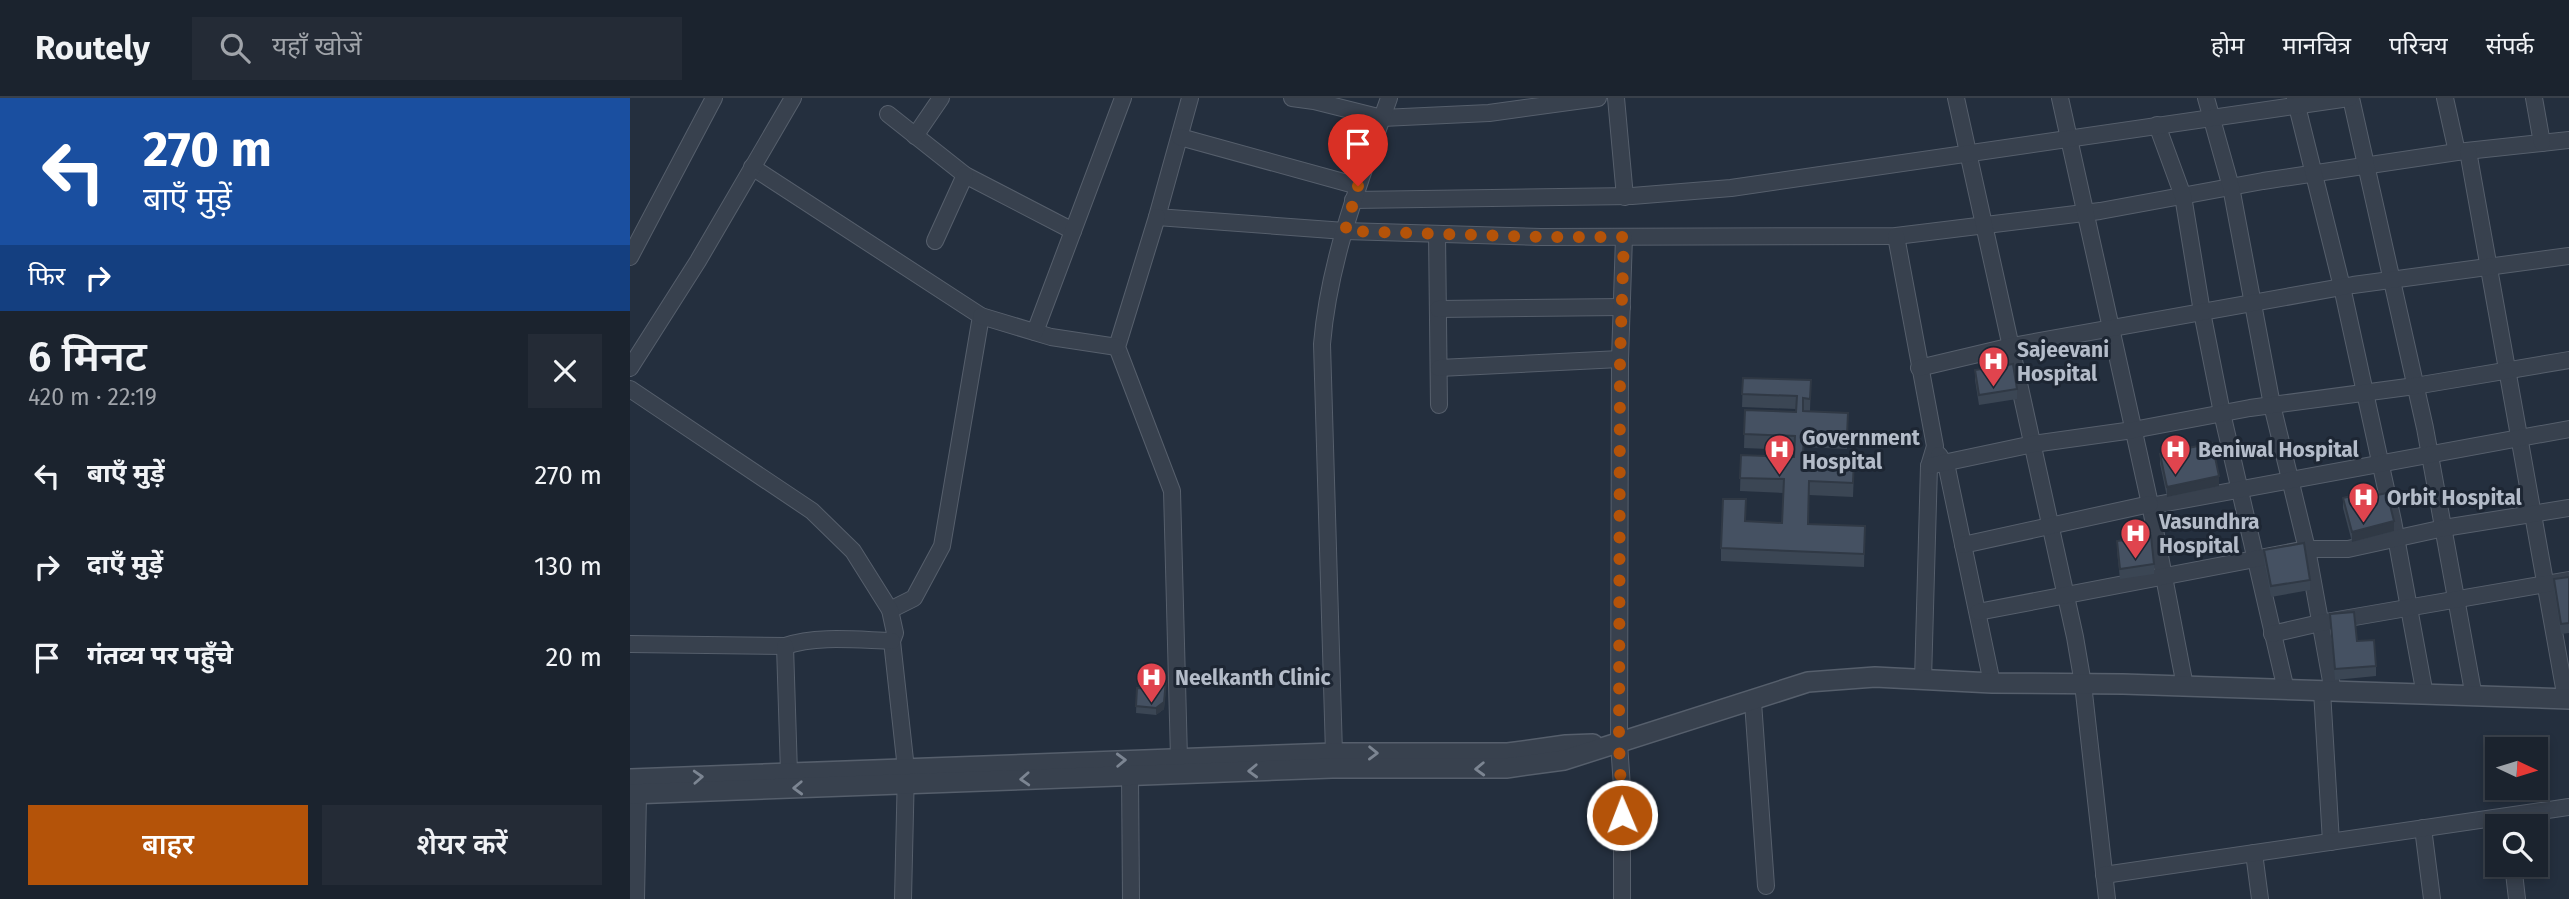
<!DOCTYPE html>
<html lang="hi">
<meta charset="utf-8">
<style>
:root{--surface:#1b232e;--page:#242b36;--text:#f1f3f6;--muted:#a0a4aa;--line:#39404a;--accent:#b45309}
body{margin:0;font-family:"Fira Sans","Noto Sans Devanagari",sans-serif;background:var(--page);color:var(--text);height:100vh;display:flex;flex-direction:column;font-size:26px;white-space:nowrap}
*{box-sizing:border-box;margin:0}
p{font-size:23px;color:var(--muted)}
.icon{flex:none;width:38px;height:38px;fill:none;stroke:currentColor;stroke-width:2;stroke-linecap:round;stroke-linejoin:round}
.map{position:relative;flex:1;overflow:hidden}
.sheet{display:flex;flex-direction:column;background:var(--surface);width:630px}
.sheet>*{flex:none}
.guide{background:#1a4fa0;color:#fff;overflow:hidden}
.needle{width:46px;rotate:94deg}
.fabs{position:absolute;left:1855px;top:639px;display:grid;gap:14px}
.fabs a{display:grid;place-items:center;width:63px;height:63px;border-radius:0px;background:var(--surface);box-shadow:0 4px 10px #0003,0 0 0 2px var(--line);font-size:35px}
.pin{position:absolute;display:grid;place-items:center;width:60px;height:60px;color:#fff;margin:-72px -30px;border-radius:50% 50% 50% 0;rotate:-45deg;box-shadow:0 0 7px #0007}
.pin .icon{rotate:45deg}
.me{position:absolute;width:77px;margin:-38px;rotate:359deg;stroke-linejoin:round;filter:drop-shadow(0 0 5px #0008)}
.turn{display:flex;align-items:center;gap:24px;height:147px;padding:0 28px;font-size:32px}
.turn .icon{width:91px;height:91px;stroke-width:2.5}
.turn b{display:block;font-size:49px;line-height:60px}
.then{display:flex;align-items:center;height:66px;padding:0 28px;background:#0003;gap:14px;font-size:26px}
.round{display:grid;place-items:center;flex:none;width:74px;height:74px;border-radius:0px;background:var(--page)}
.headline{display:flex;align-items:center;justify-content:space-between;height:119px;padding:0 28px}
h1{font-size:42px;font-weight:600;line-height:52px}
.action{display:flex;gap:14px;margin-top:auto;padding:14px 28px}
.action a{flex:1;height:80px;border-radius:0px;background:var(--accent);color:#fff;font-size:28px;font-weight:600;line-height:80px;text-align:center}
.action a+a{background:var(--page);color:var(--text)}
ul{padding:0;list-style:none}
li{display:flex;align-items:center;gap:21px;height:91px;padding:0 28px}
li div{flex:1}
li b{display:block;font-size:26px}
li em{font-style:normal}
header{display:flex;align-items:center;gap:42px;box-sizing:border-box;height:98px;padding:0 35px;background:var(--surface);border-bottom:2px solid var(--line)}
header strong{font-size:33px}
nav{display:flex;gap:38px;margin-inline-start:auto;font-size:24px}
.search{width:490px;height:63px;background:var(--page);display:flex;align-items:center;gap:18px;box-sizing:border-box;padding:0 24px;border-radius:0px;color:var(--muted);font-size:26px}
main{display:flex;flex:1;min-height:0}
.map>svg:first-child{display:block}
</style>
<header>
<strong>Routely</strong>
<div class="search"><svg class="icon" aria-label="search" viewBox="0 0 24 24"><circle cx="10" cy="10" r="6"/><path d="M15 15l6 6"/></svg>यहाँ खोजें</div>
<nav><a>होम</a><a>मानचित्र</a><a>परिचय</a><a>संपर्क</a></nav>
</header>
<main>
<section class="sheet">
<div class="guide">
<div class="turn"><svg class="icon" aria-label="left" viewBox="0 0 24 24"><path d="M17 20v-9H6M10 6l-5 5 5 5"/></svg><div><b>270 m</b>बाएँ मुड़ें</div></div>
<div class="then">फिर<svg class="icon" aria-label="right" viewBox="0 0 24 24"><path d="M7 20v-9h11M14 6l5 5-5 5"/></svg></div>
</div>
<div class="headline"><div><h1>6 मिनट</h1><p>420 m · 22:19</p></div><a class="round"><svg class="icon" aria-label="close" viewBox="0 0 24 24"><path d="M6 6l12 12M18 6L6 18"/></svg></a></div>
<ul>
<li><svg class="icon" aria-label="left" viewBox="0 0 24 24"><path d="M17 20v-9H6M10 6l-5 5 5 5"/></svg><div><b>बाएँ मुड़ें</b></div><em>270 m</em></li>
<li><svg class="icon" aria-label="right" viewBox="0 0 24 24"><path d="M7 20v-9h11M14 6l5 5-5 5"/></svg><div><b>दाएँ मुड़ें</b></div><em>130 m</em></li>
<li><svg class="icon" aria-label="arrive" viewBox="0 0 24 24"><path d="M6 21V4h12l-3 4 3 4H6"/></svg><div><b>गंतव्य पर पहुँचे</b></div><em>20 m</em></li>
</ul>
<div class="action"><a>बाहर</a><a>शेयर करें</a></div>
</section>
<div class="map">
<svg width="1939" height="801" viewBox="0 0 1939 801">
<rect width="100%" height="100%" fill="#242f3e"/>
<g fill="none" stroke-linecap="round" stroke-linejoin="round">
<defs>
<g id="minor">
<path d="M560,0L527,119L715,133L911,139L1266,138L1470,113L1633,83L1827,54L1939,42"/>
<path d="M662,0L684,3L752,20L859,15L968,0"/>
<path d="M986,0L995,99"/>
<path d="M1326,0L1445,539L1453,586L1477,801"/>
<path d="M1430,0L1520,406L1555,588"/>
<path d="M1576,0L1601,89L1642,307L1677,451L1703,594"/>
<path d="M1665,0L1712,189L1763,423L1795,597"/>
<path d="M1721,0L1795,330L1844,599"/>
<path d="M1815,0L1827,54"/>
<path d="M1904,0L1912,45"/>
<path d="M258,16L335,77L443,133"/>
<path d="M1527,27L1553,98L1572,214L1592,315L1656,592"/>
<path d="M285,38L311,0"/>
<path d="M550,39L728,88"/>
<path d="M1838,53L1936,601"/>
<path d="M122,69L351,218L312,448L284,500L260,512"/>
<path d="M723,102L1002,98L1101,90L1719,0"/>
<path d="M527,119L487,249L542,393L549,660"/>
<path d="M807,136L809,307"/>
<path d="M1266,138L1305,348L1299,368L1293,582"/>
<path d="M305,143L335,77"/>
<path d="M0,159L84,0"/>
<path d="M808,211L992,209"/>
<path d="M351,218L421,239L487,249"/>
<path d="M405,234L493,0"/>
<path d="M0,270L68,163L163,0"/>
<path d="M809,270L990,261"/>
<path d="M1289,270L1382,248L1723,187L1939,158"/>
<path d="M0,291L182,413L223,453L260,512L265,535L262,543L276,671L273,801"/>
<path d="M1309,357L1317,370L1362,585"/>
<path d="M1299,368L1403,346L1503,332L1620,310L1785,288L1939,262"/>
<path d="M1520,408L1939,331"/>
<path d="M1333,447L1520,406"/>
<path d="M1348,514L1677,451H1718L1814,430L1939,410"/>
<path d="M1642,536L1690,525L1939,482"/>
<path d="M0,546L155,548C187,537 228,542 262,543"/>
<path d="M155,548L159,675"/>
<path d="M1692,593L1701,744"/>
<path d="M1123,604L1136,788"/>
<path d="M704,655L692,246C699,161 731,80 759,0"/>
<path d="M500,677L501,801"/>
<path d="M1793,730L1802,801"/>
<path d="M1624,755L1630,801"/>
<path d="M1883,766L1887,801"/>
<path d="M1474,777L1939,709"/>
<path d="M6,801L8,697"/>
<path d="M992,801V689L989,645L990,261L994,139"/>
</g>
<g id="tertiary">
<path d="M0,681L704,655H878L936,647L963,646"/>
<path d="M0,696L702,670H876L934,662L1178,584L1245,579L1362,585L1493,586L1939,601"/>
</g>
</defs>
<!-- minor casing -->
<use href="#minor" stroke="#565f6c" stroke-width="18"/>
<!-- tertiary casing -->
<use href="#tertiary" stroke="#565f6c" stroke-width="22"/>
<!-- minor -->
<use href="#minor" stroke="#38414e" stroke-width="16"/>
<!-- tertiary -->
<use href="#tertiary" stroke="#38414e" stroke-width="19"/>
</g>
<!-- wall -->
<g fill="#3b4654">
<path d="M1345,272L1387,291V301L1349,307L1345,282Z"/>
<path d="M1113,280L1181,282L1180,313L1218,315L1217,351L1174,349L1173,358L1224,373L1223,399L1179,397L1178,426L1235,428L1234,469L1091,463V450L1115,423L1152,425L1153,395L1110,393L1111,357L1164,359V352L1114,350L1115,312L1166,314V311L1112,309Z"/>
<path d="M1530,356L1589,388L1537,399L1530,366Z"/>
<path d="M1747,397L1764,433L1722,444L1713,410V400Z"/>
<path d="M1487,443L1524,466V476L1490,481L1487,453Z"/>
<path d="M1634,452L1680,482V492L1641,499L1634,462Z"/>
<path d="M1939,479V535L1931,536L1924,491V481Z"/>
<path d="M1700,516L1727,543L1746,568V578L1705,582Z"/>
<path d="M536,589L534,611L526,617L506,615L507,590L522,591Z"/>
</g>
<!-- shaded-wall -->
<g fill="#303945">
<path d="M1589,378V388L1537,399V389Z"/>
<path d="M1764,423V433L1722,444V434Z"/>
<path d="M536,582L534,611L526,617V610Z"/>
</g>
<!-- building -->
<g fill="#455162" stroke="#303945" stroke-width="2">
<path d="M1383,266L1387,291L1349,297L1345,272Z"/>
<path d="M1113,280L1181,282L1180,301L1173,300V313L1218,315L1217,338L1174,336L1173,358L1224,360L1223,385L1179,383L1178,426L1235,428L1234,456L1091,450L1093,401H1116L1115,423L1152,425L1154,381L1110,380L1111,357L1164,359L1165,338L1114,336L1115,312L1166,314L1167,298L1112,296Z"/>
<path d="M1582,345L1589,378L1537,389L1530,356Z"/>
<path d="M1745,392L1747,397L1757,395L1764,423L1722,434L1713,400Z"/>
<path d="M1521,438L1524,466L1490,471L1487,443Z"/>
<path d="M1674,445L1680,482L1641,488L1634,452Z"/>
<path d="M1939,479V525L1931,526L1924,481Z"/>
<path d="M1724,514L1727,543L1744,542L1746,568L1705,571L1700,516Z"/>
<path d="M522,581L536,582L534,604L526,610L506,608L507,590L522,591Z"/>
</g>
<!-- one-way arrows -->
<defs><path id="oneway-chevron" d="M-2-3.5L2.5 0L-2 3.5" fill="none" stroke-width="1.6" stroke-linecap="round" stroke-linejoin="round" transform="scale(1.75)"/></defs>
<g stroke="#7c8592">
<use href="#oneway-chevron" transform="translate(743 655) rotate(1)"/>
<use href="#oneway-chevron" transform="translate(491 662) rotate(-2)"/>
<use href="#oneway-chevron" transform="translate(850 671) rotate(178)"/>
<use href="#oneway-chevron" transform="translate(623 673) rotate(178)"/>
<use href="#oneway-chevron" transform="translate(68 679) rotate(-3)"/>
<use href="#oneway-chevron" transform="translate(395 681) rotate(177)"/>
<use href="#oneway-chevron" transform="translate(168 690) rotate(178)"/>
</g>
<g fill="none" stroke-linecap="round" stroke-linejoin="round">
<!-- route -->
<path stroke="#b45309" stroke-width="12" stroke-dasharray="0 21.6" d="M728,88L715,133L911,139H994L990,261L989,645L992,717"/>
</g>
<!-- icons -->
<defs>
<symbol id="hospital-pin" viewBox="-11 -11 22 30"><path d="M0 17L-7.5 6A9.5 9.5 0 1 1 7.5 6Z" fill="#e0444e" stroke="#1d2633"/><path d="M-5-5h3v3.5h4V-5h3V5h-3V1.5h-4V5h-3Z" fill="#fff"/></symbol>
</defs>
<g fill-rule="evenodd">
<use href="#hospital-pin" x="1346" y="246" width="35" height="47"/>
<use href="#hospital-pin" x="1132" y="334" width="35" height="47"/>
<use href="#hospital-pin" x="1528" y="334" width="35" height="47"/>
<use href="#hospital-pin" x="1716" y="382" width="35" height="47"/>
<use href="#hospital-pin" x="1488" y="418" width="35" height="47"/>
<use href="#hospital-pin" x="504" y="562" width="35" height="47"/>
</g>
<g text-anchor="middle" stroke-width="6" stroke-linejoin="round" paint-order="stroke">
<!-- poi labels -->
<g font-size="21" font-weight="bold" fill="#b4bcc9" stroke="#1d2633" text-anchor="start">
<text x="1387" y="259">Sajeevani<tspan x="1387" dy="24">Hospital</tspan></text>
<text x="1172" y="347">Government<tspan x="1172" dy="24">Hospital</tspan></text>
<text x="1568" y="359">Beniwal Hospital</text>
<text x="1757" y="407">Orbit Hospital</text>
<text x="1529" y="431">Vasundhra<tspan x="1529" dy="24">Hospital</tspan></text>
<text x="545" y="587">Neelkanth Clinic</text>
</g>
</g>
</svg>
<div class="fabs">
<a><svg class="needle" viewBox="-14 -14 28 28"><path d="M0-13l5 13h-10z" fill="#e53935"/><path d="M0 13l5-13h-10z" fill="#a0a4aa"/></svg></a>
<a><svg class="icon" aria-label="search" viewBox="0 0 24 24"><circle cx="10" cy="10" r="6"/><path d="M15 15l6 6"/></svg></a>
</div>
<div class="pin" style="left:728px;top:88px;background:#d93025"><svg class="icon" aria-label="arrive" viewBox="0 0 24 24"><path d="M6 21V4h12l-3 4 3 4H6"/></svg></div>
<svg class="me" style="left:992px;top:717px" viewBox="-20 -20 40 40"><circle r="17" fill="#b45309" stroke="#fff" stroke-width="3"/><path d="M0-11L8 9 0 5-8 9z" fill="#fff"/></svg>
</div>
</main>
